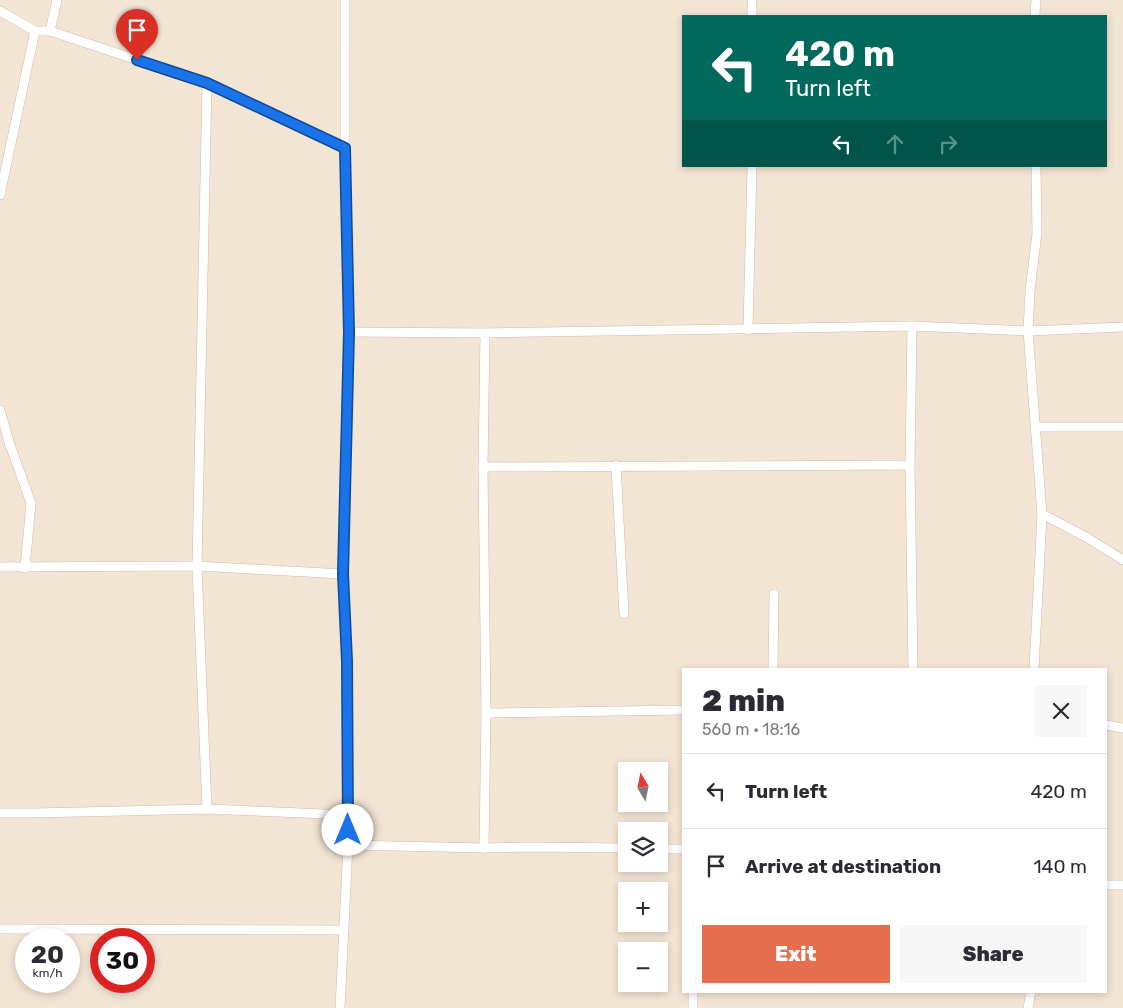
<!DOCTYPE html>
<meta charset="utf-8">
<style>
:root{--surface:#fff;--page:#f7f7f7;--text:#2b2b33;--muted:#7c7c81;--line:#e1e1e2;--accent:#e46e4d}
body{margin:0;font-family:Rubik,sans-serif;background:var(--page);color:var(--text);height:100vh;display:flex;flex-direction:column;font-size:19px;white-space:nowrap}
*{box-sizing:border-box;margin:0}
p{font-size:16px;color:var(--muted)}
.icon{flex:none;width:28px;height:28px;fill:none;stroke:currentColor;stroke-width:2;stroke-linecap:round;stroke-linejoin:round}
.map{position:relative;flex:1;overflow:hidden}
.sheet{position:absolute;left:682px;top:668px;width:425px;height:325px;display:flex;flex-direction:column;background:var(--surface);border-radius:0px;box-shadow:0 2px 8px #0003}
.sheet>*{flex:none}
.hud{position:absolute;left:682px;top:15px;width:425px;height:152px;border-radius:0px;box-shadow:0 2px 8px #0003;background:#00695c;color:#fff;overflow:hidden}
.needle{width:32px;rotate:350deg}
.controls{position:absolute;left:618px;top:762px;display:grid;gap:10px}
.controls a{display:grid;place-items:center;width:50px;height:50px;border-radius:0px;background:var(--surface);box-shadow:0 2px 8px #0003;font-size:25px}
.speed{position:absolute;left:15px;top:928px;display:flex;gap:10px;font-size:25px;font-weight:700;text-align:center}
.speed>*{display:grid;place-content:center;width:65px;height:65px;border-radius:50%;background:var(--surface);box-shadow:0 2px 8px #0003;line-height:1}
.speed small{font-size:12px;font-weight:400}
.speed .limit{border:8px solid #d22;background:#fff;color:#111}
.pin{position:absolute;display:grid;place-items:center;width:42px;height:42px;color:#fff;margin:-51px -21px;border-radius:50% 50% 50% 0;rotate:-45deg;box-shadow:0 0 5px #0007}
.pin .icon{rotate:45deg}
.me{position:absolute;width:55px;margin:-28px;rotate:0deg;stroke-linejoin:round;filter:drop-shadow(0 0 4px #0008)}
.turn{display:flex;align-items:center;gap:18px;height:105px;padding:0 20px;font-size:22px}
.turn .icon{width:65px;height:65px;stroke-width:2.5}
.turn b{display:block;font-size:35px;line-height:42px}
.lanes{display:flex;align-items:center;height:48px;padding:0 20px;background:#0003;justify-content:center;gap:25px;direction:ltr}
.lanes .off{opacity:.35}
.round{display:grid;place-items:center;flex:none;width:52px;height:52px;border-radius:0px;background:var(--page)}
.summary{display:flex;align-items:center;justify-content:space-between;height:85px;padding:0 20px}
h1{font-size:30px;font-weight:800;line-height:38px}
.action{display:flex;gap:10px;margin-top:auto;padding:10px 20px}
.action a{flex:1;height:58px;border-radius:0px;background:var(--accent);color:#fff;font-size:20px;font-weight:800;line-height:58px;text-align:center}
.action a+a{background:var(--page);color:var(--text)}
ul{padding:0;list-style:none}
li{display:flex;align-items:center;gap:15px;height:75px;padding:0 20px;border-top:1px solid var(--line)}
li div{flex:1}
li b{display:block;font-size:19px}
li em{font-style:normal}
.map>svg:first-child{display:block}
</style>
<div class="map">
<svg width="1123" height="1008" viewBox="0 0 1123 1008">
<rect width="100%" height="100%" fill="#fcf3e5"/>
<!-- residential -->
<path fill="#f3e5d4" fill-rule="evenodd" d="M0,0H1123V1008H0ZM684,16H1106V166H684ZM684,669H1106V991H684ZM626,771H659V804H626ZM626,831H659V864H626ZM626,891H659V924H626ZM26,939H69V981H26ZM101,939H144V981H101ZM626,951H659V984H626Z"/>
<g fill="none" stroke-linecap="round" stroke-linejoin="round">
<defs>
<g id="street">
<path d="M752,0V16"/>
<path d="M0,11L35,31H50L207,83L345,148"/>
<path d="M1035,16L1036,0"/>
<path d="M50,31L57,0"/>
<path d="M0,195L35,31"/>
<path d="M912,326L910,465L913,669"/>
<path d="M748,330L752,166"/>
<path d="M349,332L485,333L912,326L1028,331L1123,327"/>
<path d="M0,410L9,442L31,503L25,568"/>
<path d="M1036,427H1123"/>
<path d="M616,465L624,614"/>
<path d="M483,467L910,465"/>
<path d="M1042,514L1086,537L1123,560"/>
<path d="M0,567L197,566L343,574"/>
<path d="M773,669L774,594"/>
<path d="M1034,669L1042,514L1028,331L1030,291L1037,233L1036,166"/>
<path d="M486,713L684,710"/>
<path d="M1106,725L1123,728"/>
<path d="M207,809L197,566L207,83"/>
<path d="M0,813H36L207,809L348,815"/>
<path d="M348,845L484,848L528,847L626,848"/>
<path d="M484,848L486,713L483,467L485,333"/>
<path d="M659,849H684"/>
<path d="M1106,885H1123"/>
<path d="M0,929L344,930"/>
<path d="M340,1008L348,845L347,661L343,574L349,332L345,148V0"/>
<path d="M693,1008V991"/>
<path d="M1028,1008L1031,991"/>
</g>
</defs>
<!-- street casing -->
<use href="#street" stroke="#cdbbac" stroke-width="10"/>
<!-- street -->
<use href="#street" stroke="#fff" stroke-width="9"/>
</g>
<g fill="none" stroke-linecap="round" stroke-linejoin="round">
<defs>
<path id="route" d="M137,60L207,83L345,148L349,332L343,574L347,661L348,830"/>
</defs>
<!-- route casing -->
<use href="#route" stroke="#114b97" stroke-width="12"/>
<!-- route -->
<use href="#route" stroke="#1a73e8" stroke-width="9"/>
</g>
</svg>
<div class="controls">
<a><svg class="needle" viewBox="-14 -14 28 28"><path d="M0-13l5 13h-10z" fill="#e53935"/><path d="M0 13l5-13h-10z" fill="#7c7c81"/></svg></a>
<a><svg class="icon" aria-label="layers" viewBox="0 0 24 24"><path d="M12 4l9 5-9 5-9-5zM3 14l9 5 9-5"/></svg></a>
<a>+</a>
<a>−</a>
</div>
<div class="speed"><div>20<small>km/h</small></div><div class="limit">30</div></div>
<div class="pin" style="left:137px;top:60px;background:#d93025"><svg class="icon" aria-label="arrive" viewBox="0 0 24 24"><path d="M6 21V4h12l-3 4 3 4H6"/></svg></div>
<svg class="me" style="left:348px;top:830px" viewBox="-20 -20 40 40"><circle r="19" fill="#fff"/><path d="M0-13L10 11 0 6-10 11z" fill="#1a73e8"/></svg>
<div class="hud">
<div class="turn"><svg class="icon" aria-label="left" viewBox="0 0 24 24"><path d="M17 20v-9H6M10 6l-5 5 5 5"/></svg><div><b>420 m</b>Turn left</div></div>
<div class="lanes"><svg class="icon" aria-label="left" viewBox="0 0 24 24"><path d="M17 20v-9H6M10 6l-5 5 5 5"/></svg><svg class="icon off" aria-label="ahead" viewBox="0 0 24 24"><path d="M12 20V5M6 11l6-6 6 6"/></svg><svg class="icon off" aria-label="right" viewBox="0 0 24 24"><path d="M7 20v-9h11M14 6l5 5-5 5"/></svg></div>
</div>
<section class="sheet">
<div class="summary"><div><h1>2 min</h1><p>560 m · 18:16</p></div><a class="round"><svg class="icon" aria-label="close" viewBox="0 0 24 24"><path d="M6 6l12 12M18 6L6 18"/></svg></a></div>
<ul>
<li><svg class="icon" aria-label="left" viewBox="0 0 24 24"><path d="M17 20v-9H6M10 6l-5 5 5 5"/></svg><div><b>Turn left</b></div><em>420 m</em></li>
<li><svg class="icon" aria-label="arrive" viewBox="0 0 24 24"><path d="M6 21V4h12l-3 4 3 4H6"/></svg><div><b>Arrive at destination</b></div><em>140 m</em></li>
</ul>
<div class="action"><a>Exit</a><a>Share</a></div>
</section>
</div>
